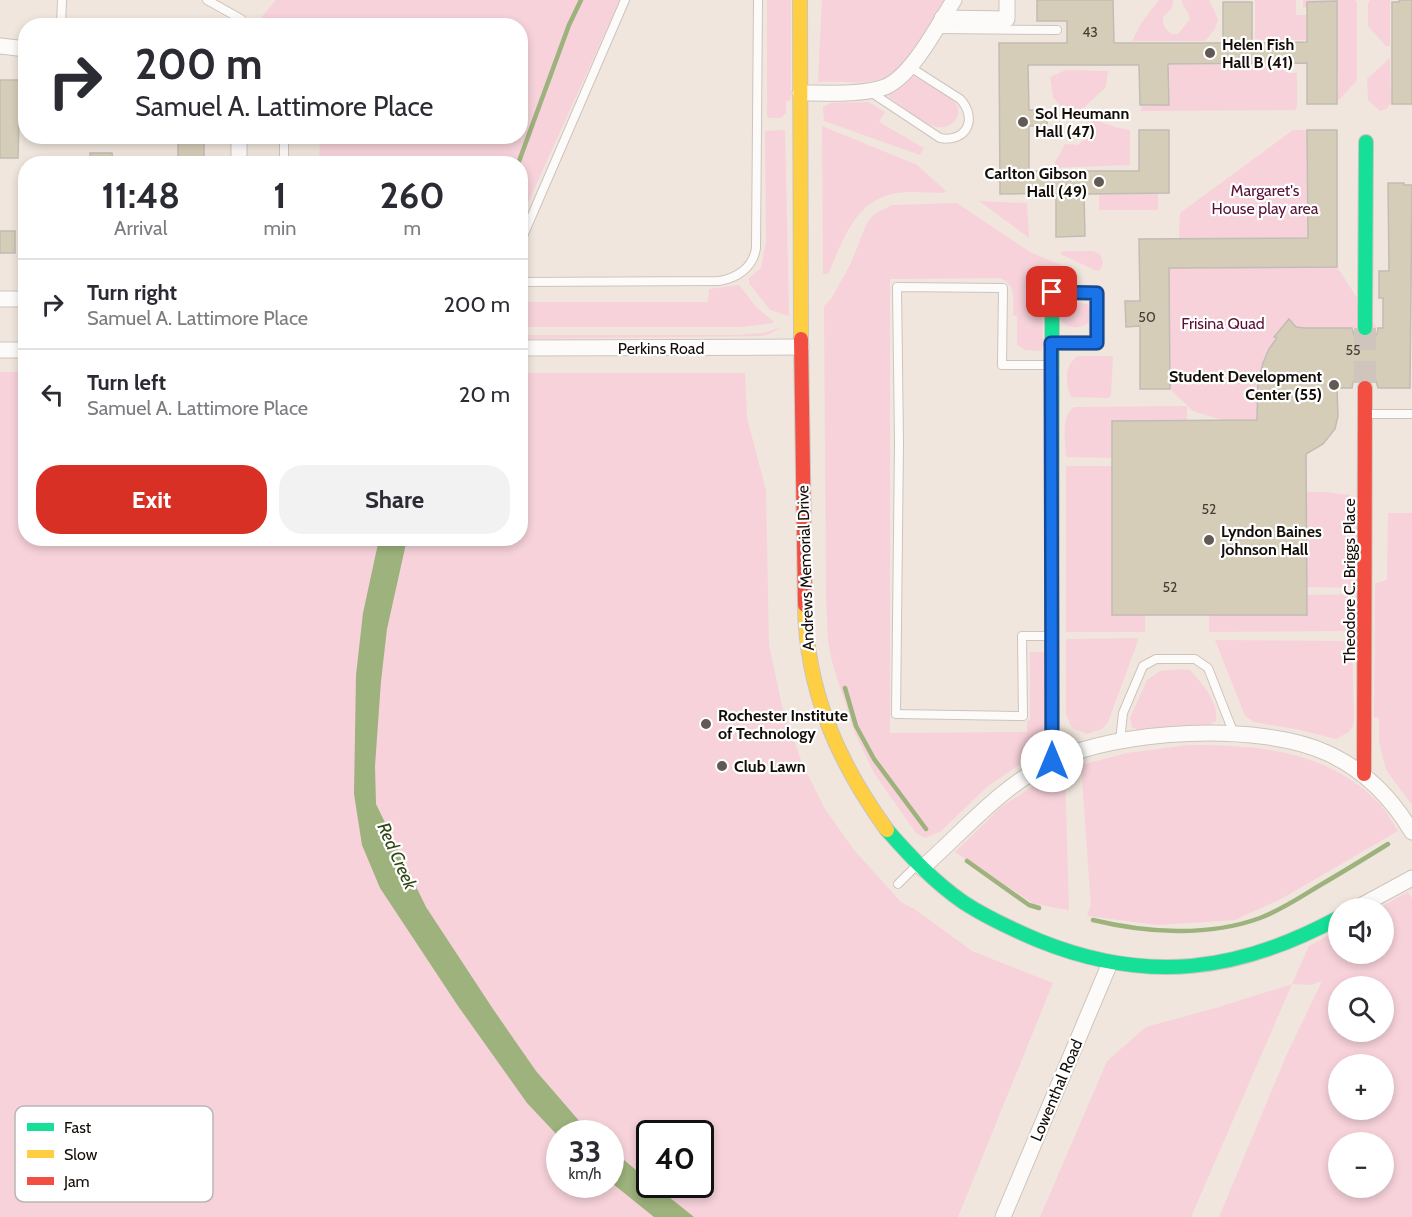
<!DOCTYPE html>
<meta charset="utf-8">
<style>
:root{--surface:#fff;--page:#f2f2f3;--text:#2b2b33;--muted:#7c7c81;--line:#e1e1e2;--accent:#d93025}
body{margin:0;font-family:Cabin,sans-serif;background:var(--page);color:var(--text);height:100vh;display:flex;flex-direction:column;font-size:22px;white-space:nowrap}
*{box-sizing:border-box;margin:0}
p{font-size:20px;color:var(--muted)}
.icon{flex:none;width:33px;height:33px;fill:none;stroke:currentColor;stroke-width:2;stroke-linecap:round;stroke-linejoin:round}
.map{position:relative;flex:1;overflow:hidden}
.details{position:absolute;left:18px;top:156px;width:510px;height:390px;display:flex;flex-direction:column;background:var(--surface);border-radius:24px;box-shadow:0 3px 9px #0003}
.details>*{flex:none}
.hud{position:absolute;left:18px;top:18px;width:510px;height:126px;border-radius:24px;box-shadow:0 3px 9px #0003;background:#fff;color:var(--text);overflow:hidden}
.fabs{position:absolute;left:1328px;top:898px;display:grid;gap:12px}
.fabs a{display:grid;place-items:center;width:66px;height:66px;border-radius:50%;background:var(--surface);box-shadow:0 3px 9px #0003;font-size:30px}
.speed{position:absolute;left:546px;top:1120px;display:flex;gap:12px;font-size:30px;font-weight:700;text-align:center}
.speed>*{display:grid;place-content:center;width:78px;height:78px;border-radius:50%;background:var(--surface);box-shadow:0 3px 9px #0003;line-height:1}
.speed small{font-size:15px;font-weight:400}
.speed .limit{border:3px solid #111;border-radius:9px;background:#fff;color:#111}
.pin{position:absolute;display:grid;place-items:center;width:51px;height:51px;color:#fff;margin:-26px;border-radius:12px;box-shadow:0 3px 9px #0006}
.me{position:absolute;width:66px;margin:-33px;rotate:0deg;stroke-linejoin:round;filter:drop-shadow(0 0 4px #0008)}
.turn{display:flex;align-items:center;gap:21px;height:126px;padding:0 18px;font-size:27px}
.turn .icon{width:78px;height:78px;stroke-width:2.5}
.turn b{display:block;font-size:42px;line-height:51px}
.eta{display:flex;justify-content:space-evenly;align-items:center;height:102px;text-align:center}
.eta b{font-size:36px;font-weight:700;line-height:42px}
.action{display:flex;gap:12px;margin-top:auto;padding:12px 18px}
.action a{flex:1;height:69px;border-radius:24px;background:var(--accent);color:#fff;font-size:24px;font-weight:700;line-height:69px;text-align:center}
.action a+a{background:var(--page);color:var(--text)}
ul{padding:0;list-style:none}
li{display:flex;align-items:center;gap:18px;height:90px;padding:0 18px;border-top:2px solid var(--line)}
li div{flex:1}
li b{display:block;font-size:22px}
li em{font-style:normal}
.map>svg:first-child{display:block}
</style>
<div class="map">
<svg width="1412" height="1217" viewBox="0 0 1412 1217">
<rect width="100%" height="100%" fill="#f0e6dd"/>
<!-- green -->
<g fill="#f7d2da" fill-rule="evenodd">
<path d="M276,0H620L521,218L520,164L319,163L320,137L520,136V26L255,25Z"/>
<path d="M767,0H791V100L786,101V113L781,118H769L767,116Z"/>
<path d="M822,0H944C932,19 904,71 885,78C865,85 839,81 818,82Z"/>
<path d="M1159,0H1173L1172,8L1163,17C1162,25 1166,30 1172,34H1178L1190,19C1189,11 1183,8 1182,0H1209L1218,19L1215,29L1205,41H1132L1142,22Z"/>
<path d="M1255,0H1296V15H1306V40H1255Z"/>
<path d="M1303,0H1355L1357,2V80L1338,101L1337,1L1308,2L1307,8L1303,7Z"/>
<path d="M1370,0H1390V46H1386L1368,26V4Z"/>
<path d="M1390,58L1391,103L1386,109L1380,111L1368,100L1367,79Z"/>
<path d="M1169,65H1287L1288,73H1297V106L1295,110L1141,111L1142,106L1170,105Z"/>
<path d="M1066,70L1108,71L1106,87L1078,113H1066L1053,97L1050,77Z"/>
<path d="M912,75C923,82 949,93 956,104C965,118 947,132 934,126C918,120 904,107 890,98L888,95L889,92Z"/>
<path d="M868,102L885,112L879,122L924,148L920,155L824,121L823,107L831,103Z"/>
<path d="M1096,120L1115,127L1130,130V165L1052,168L1065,144L1078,145L1086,138V123Z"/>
<path d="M822,126L917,165L946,191L943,193C928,193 912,191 897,193C855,199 843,241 828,274H823Z"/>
<path d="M785,130L789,316L770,310L749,283V278L761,268L766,242L765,131Z"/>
<path d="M1293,130H1307L1308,238L1179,239L1180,213Z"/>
<path d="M1158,193V210H1099V194Z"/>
<path d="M979,201L1027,203L1029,238Z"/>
<path d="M957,203L1030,252L1073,270L1075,273L1071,275H1042L1043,345L1041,351L1025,350L1017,345V316L1013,315C1013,300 1017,285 1000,278L890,279V733L1027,732V722L1030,719V652H1044V740L1038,739L1035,750L1029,758L988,786L941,831L925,838L916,833L874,773L854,731L832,662L828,640L826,596L824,306L831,299L851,263L866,225L873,215L892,205Z"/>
<path d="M1063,251H1093L1100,254L1103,263L1101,269L1097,271L1060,254Z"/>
<path d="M1337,267L1377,328H1305L1296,327L1288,319L1276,337L1268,363L1260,373L1257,402L1258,420L1225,421L1193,411L1170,389L1169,268Z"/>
<path d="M737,285L740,286L756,307L773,321V323L742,327H521V302H708L709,289Z"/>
<path d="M1072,302L1088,304L1092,320C1081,329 1071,330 1060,320L1063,306Z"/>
<path d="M783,327L767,335L760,336L520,339L521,335H737L763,333Z"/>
<path d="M1078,356H1113L1111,396L1108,398L1071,397C1065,383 1064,365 1078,356Z"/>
<path d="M0,372H25L26,538H520L521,373H745L747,418L766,490L769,645L782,706L802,763L825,809L854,850L901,902L916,910L972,951L1053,983L958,1217H0ZM560,1134H610V1185H560ZM650,1134H700V1185H650Z"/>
<path d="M1187,406V421H1112V458L1066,457C1066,443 1060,416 1074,407Z"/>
<path d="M1066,466H1112V615H1145V632H1066Z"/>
<path d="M1306,492H1325L1350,495L1354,506L1353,588L1307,587Z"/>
<path d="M1388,513H1412V805L1386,770L1379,742V718L1374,717L1375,583L1387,580Z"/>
<path d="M1353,594V631L1209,632V615L1307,595Z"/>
<path d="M1137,638L1138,641L1108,722L1102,729L1087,734L1072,728L1066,714V639Z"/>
<path d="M1215,640L1352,641L1354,718L1353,726L1349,732L1336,739L1300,730L1254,722L1245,716Z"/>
<path d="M1180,669L1190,670C1202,684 1219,701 1216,721L1209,725L1140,731L1132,727L1130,718L1147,680L1160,671Z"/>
<path d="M1189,745C1260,745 1327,750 1380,804C1387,812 1392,822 1398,831L1281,899L1235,920L1158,925L1087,916L1091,904L1090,892L1081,765L1127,753Z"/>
<path d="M1065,771L1069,910L1034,904L955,852L1001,807L1030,788Z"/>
<path d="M1408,892L1412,899V1217H1219L1286,1056L1322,981L1311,985L1292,984L1191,1217H1040L1107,1061L1146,1027L1219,1007L1292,984L1309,946L1338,930V954H1383V909H1377ZM1338,987H1383V1032H1338ZM1338,1065H1383V1110H1338ZM1338,1143H1383V1188H1338Z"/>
</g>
<!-- water -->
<g fill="#9db27c">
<path d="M379,539H407L387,629L381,681L375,766L376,804L426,907L493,1009L536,1071L581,1123L594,1134H560L559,1137L527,1103L458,1006L380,888L362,845L354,794L356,675L363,613Z"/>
<path d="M611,1149L649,1181L650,1185H654L694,1217H654L613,1184L611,1182Z"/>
</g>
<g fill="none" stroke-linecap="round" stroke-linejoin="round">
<!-- stream -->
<g stroke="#9db27c" stroke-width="4.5">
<path d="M518,164L569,25L581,0"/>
<path d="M845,688L856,726L874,759L926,829"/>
<path d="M967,861L1029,905L1039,908"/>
<path d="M1093,920C1146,933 1208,937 1260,918C1281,910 1299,898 1317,887C1341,873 1364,859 1388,844"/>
</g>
</g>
<!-- building -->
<g fill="#d6cdb8" stroke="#c1bcb4" stroke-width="1.5">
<path d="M1037,0H1113L1114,43H1223V2H1252V43L1307,42V2L1337,1V104H1307V63L1168,64L1169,105H1140L1139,65H1028L1029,110H1047V126H1029V171H1139V130H1169V193L1084,194L1085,236L1056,237V193L1000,194L999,43H1067V21H1037Z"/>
<path d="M1399,0H1412V104H1392V2H1399Z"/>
<path d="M0,80H20L18,158H0Z"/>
<path d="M1307,130H1337V267L1169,268L1170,389H1140V326L1126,327L1125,301H1140L1139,239L1308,238Z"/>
<rect x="178" y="136" width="26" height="28"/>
<path d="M90,153H112L113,164H90Z"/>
<path d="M1388,183H1404V185H1412L1410,388H1378L1376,381L1372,377L1365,375L1358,377L1353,382L1352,388H1337L1338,416L1335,429L1323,444L1306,454L1307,615H1112V421L1257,420L1258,382L1263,363L1269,349L1277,338L1274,337L1289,319L1296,327L1305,328H1352L1354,335L1359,340L1366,341L1372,339L1377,334L1378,328H1383V298H1379V271H1389Z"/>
<rect x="0" y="231" width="15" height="22"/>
</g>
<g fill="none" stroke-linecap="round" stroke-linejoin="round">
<!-- secondary-tunnel -->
<path stroke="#cfc5bd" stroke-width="22" stroke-dasharray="22 11" stroke-linecap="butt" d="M1365,328V388"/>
<defs>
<g id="lane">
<path d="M207,0L241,19L236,26"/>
<path d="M61,26L62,0"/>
<path d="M936,29L1057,30"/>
<path d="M869,91L940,138C967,143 978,118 960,99L910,67"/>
<path d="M284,164V136"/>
<path d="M520,243L625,0"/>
<path d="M520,282L719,281C737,278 753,268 756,248L758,0"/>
<path d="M1368,414H1412"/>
<path d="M1051,636H1022L1023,716L896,714L899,443L897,287L1003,288L1002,365H1051"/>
<path d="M1120,741L1123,713L1143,666L1156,659H1195L1208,668L1234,734"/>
<path d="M898,884L916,866"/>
</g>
<g id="street">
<path d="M942,18L1007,19V0"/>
<path d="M0,46L26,49"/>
<path d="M800,93C823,93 865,95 885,87C912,76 938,25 954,0"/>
<path d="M239,164V136"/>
<path d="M0,299H26"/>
<path d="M520,348L801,347"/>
<path d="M0,350H26"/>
<path d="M922,868C964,831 1000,787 1051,762C1117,729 1260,722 1327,753C1365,770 1391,797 1412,832"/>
<path d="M1355,909L1412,878"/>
<path d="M1003,1217L1110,963"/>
</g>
<g id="fast">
<path d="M1365,328L1366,142"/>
<path d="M1051,343H1097V293H1052V584"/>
<path d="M887,830C910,856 934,882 963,902C987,918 1014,930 1040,941C1147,984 1238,972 1338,918"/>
</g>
<g id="slow">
<path d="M800,0L801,339"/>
<path d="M805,605C806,691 838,762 887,830"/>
</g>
<g id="jam">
<path d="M801,339L805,605"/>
<path d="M1052,584V761"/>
<path d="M1364,774L1365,388"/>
</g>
</defs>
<!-- lane casing -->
<use href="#lane" stroke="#ccc4bd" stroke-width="10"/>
<!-- street casing -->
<use href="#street" stroke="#ccc4bd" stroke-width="17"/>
<!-- fast casing -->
<use href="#fast" stroke="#ccc4bd" stroke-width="16"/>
<!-- slow casing -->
<use href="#slow" stroke="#ccc4bd" stroke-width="16"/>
<!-- jam casing -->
<use href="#jam" stroke="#ccc4bd" stroke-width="16"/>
<!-- lane -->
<use href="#lane" stroke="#fdfbfa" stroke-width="8"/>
<!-- street -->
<use href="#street" stroke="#fdfbfa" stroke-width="15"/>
<!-- fast -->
<use href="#fast" stroke="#16e098" stroke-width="14"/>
<!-- slow -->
<use href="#slow" stroke="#ffcf43" stroke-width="14"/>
<!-- jam -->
<use href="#jam" stroke="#f24e42" stroke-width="14"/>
</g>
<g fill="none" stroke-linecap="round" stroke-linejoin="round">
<defs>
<path id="route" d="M1052,292L1097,293V343H1051L1052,761"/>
</defs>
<!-- route casing -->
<use href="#route" stroke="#114b97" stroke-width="15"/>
<!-- route -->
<use href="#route" stroke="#1a73e8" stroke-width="10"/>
</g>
<!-- markers -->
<g fill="#615953" stroke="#fff" stroke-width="2">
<circle cx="1210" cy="53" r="6"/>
<circle cx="1023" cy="122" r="6"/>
<circle cx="1099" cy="182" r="6"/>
<circle cx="1334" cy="385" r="6"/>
<circle cx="1209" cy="540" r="6"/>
<circle cx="706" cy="724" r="6"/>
<circle cx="722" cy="766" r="6"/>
</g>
<g text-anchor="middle" stroke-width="4.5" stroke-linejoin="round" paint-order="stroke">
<!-- number labels -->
<g font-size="14" fill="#443d34">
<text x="1090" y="37">43</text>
<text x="1147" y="322">50</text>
<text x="1353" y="355">55</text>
<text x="1209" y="514">52</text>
<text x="1170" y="592">52</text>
</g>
<!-- poi labels -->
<g font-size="16" font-weight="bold" fill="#140d08" stroke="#fff" text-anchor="start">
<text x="1222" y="50">Helen Fish<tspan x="1222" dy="18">Hall B (41)</tspan></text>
<text x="1035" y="119">Sol Heumann<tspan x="1035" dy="18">Hall (47)</tspan></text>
<text x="1087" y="179" text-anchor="end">Carlton Gibson<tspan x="1087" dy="18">Hall (49)</tspan></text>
<text x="1322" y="382" text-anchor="end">Student Development<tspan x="1322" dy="18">Center (55)</tspan></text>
<text x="1221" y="537">Lyndon Baines<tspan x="1221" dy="18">Johnson Hall</tspan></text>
<text x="718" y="721">Rochester Institute<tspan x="718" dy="18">of Technology</tspan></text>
<text x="734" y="772">Club Lawn</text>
</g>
<!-- park labels -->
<g font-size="16" fill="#5a1136" stroke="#fff">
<text x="1265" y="196">Margaret's<tspan x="1265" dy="18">House play area</tspan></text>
<text x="1223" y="329">Frisina Quad</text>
</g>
<!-- street labels -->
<g font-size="16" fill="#140d08" stroke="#fff">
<text x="661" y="354">Perkins Road</text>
<text transform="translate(805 568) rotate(-92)" y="6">Andrews Memorial Drive</text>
<text transform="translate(1349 581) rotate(-90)" y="6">Theodore C. Briggs Place</text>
<text transform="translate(1056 1090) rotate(-67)" y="6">Lowenthal Road</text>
</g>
<!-- water labels -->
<g font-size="18" font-style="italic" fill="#304712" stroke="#fff">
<text transform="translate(397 856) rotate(66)" y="6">Red Creek</text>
</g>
</g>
<!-- legend -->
<rect x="15" y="1106" width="198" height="96" rx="9" fill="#fff" stroke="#b8b6b5" stroke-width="1.5"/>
<rect x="27" y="1123" width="27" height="8" fill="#16e098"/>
<rect x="27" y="1150" width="27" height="8" fill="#ffcf43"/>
<rect x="27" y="1177" width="27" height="8" fill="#f24e42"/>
<g font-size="16" fill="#140d08">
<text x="64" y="1133">Fast</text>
<text x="64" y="1160">Slow</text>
<text x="64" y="1187">Jam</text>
</g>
</svg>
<div class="fabs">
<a><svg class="icon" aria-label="sound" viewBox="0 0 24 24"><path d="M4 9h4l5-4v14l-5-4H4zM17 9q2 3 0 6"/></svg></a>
<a><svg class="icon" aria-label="search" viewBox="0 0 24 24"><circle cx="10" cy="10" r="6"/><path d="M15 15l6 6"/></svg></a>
<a>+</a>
<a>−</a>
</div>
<div class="speed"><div>33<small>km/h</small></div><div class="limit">40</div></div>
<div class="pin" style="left:1052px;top:292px;background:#d93025"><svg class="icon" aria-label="arrive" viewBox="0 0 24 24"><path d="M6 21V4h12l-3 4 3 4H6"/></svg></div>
<svg class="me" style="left:1052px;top:761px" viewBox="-20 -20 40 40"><circle r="19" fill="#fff"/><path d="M0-13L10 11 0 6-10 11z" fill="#1a73e8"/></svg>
<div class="hud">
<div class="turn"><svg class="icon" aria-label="right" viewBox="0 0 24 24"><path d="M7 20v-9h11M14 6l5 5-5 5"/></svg><div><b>200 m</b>Samuel A. Lattimore Place</div></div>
</div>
<section class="details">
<div class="eta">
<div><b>11:48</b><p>Arrival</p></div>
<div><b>1</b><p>min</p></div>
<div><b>260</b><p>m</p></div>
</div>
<ul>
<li><svg class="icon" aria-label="right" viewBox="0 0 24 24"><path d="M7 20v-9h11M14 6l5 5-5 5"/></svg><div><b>Turn right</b><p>Samuel A. Lattimore Place</p></div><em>200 m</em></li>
<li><svg class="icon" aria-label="left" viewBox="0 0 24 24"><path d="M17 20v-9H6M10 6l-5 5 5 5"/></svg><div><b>Turn left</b><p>Samuel A. Lattimore Place</p></div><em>20 m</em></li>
</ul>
<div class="action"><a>Exit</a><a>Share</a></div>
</section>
</div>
